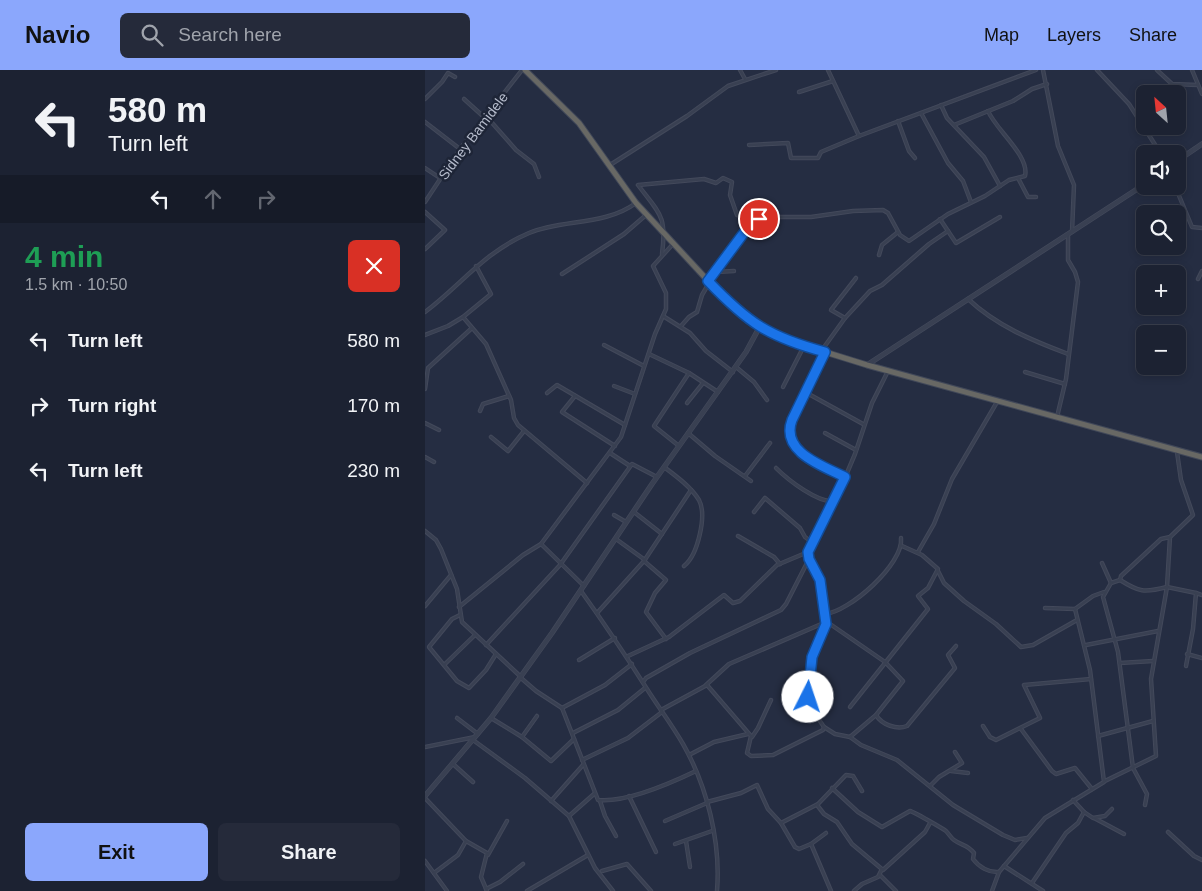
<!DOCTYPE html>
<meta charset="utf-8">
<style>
:root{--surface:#1c2232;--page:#252a3a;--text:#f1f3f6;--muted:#a0a4ac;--line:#3a3f4d;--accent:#8ba7fc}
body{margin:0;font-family:Helvetica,sans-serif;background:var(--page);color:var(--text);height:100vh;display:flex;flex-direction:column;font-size:19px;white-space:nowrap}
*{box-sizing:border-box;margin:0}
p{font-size:16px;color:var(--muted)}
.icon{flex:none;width:28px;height:28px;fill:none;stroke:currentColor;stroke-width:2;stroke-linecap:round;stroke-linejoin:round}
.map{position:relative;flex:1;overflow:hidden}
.panel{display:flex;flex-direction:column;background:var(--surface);width:425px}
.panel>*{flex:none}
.banner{background:#1c2232;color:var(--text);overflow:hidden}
.needle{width:32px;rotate:333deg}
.fabs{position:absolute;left:711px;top:15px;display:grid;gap:10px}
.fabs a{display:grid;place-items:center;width:50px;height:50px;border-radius:8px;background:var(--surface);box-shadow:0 2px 8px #0003,0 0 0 1px var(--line);font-size:25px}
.pin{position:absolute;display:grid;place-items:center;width:42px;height:42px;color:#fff;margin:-21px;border:2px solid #fff;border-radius:50%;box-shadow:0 1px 5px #0007}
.me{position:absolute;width:55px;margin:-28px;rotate:4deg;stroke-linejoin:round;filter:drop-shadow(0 0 4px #0008)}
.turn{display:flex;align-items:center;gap:18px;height:105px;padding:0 25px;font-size:22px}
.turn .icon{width:65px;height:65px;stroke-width:2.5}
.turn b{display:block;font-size:35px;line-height:42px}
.lanes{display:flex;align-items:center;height:48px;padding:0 25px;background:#0003;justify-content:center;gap:25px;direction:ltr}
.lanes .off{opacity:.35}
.round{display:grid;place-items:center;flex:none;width:52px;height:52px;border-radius:8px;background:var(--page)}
.head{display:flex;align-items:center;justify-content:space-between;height:85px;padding:0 25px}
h1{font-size:30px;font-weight:700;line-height:38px;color:#1e9e55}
.primary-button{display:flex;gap:10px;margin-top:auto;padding:10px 25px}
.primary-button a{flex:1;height:58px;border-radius:8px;background:var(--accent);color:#111;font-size:20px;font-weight:700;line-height:58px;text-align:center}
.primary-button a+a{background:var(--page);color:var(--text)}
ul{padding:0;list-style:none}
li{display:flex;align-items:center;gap:15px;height:65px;padding:0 25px}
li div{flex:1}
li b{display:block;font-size:19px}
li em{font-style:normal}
header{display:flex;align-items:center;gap:30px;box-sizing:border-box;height:70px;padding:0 25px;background:var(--accent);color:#111}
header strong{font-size:24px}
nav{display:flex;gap:28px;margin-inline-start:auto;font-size:18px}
.search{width:350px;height:45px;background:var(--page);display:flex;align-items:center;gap:12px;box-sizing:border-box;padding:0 18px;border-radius:8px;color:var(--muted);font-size:19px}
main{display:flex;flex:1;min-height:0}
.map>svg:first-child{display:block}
</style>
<header>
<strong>Navio</strong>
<div class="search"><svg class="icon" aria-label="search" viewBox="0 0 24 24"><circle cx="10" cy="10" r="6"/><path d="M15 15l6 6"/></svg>Search here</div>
<nav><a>Map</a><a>Layers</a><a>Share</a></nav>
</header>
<main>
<section class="panel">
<div class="banner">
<div class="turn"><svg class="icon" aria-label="left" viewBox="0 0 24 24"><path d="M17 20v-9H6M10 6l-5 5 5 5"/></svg><div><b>580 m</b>Turn left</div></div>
<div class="lanes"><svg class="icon" aria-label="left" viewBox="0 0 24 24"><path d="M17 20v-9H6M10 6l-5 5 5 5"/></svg><svg class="icon off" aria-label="ahead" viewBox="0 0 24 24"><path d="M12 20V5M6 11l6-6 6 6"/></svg><svg class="icon off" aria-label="right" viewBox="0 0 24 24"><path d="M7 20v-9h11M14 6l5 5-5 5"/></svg></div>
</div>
<div class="head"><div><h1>4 min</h1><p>1.5 km · 10:50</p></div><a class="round" style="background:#d93025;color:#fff"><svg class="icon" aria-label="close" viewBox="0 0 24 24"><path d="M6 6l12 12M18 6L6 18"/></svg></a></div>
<ul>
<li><svg class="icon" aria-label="left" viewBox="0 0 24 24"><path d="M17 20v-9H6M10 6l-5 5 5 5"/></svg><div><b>Turn left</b></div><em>580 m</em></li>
<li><svg class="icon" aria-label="right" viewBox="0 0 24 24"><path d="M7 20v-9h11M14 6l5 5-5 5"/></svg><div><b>Turn right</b></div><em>170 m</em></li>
<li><svg class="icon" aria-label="left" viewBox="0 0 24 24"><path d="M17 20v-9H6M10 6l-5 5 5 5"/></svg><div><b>Turn left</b></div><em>230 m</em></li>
</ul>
<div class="primary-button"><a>Exit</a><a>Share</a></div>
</section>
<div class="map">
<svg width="777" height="821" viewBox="0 0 777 821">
<rect width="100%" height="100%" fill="#252d42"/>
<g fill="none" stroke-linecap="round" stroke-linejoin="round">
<defs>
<g id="minor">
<path d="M315,0L320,9"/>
<path d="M403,0L434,66L611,0"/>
<path d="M618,0L633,76L649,115L647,162"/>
<path d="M672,0L704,34L736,84"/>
<path d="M732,0L747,14L773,15"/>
<path d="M767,0L777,24"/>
<path d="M374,22L408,11"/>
<path d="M744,24L747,14"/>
<path d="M0,29L17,12L23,3L30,7"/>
<path d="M39,29L60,48"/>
<path d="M516,35L522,48L559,87L575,116"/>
<path d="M496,43L523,93L538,111L546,132"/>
<path d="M61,46L91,80L109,94L114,107"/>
<path d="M473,51L484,81L490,88"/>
<path d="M0,52L35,79"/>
<path d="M529,55L588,31L607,19L622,14"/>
<path d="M723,63L725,56"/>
<path d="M324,75L363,73L366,88H393L396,82L434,66"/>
<path d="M185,95L262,46L303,16L351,0"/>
<path d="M0,98L15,108"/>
<path d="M593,108L603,127H611"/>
<path d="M750,116L767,157L777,158"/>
<path d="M0,132L35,79L97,0"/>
<path d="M0,142L20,160L0,179"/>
<path d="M523,161L531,173L575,147"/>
<path d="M237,184C242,146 235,144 213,115L279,109L291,113L298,108L307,112L305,125L312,145L331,150"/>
<path d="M454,185L457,175L473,162"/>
<path d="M291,202L309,201"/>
<path d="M137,204L199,164L221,145"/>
<path d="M773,209L777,201"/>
<path d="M284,210L324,156L338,147H386L428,141L458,140L463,143L475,165L484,171L523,144L560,126L584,110L600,106C605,86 571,60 563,41"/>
<path d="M543,229C572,256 606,270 643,284"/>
<path d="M0,242C36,215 59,182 104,163C137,149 180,156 211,133"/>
<path d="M238,246L265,263L281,281L308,302"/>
<path d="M38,247L66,224L51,196"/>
<path d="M420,248L406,240L431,208"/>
<path d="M256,256L264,247L272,242L277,225L284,213"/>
<path d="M0,265L23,256L38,247L61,274L86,330L89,348L93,355L162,413"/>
<path d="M179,275L219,296"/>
<path d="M397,280L420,248L445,221L457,215L504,174L523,161L515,149"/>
<path d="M400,282L364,359C368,387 398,396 420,407"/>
<path d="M224,284L264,303"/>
<path d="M311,297L329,312L342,330"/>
<path d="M600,302L640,314"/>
<path d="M189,316L210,324"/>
<path d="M358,317L379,276"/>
<path d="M0,319L3,298L47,258"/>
<path d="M380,322L438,354"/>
<path d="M122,323L132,315L200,355"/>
<path d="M150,326L137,342L190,376"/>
<path d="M262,333L278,313"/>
<path d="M55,341L58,334L84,326"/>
<path d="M632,347L641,309L653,212L650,202L643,190V166"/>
<path d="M0,353L14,360"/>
<path d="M263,363L290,386L326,411"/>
<path d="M400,363L431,380"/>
<path d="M66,367L83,381L99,361"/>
<path d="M254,376L229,356L264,303L293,322"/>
<path d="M185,383L205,396"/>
<path d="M0,387L9,392"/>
<path d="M239,397C251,406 266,417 274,430C282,445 273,485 259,496"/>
<path d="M351,398C363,410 394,434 410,431"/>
<path d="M320,406L345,373"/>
<path d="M209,442L237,464"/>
<path d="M329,442L340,428L375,458L380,467L388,473"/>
<path d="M189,445L201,452"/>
<path d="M0,461L11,470L16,479L32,519L37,552L95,606"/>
<path d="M313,466L349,487L355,494"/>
<path d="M745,467L742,517L771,523L768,559L761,596"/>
<path d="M191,469L220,490"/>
<path d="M116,474L159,516"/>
<path d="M493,482L509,454L527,409L572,332"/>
<path d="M219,491L241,510L230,523L221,542L241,569"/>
<path d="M677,493L686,513L695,510C714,522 719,523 742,517L726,609L731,686L680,711"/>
<path d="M513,501L519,513L539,531L571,554L596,577L608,575L652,550"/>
<path d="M695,510L696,506L736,469L745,467L768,445L756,410L752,382"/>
<path d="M686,513L678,527L693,582L708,698L722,724L720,735"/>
<path d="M156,521C179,553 201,586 222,619C234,638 247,655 258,674C282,716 296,772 292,821"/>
<path d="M771,523L777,525"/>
<path d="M0,536L26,505"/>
<path d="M34,537L98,485L116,474L196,367L230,264L241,239V223L228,196L248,174"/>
<path d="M620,538L650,539L668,526L679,522"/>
<path d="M172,543L219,491L266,420"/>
<path d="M400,544C424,542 479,494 476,468"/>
<path d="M35,545L27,549L4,577L32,611L44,618L61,600L71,584"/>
<path d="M61,575L135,495L207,394L232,407"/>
<path d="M661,575L733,561"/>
<path d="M762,584L777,588"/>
<path d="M203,586L244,567L299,525L308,533L315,531L352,495L383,482L411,429L430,384L447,333L463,301"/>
<path d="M154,590L190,568"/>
<path d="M695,593L728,591"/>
<path d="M20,594L50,565"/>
<path d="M96,608L111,621L137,638L173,730C202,733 246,713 271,701"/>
<path d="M218,612L221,608L265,583L356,540L361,534L384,489"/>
<path d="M281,615L304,594L401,552L405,554L460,592L478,611L451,645L425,667L410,664L399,657"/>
<path d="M425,637L503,539L493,526L503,518L513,499L497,485L477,476"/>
<path d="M137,638L180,615L207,594"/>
<path d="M236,640L282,615L326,666L322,683L326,686L348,685L398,660L399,657L388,641L383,627L387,587L401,554L395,510L384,489L383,482"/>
<path d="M451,645C457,655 472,660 482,656L530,598L523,585L531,576"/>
<path d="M32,648L53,664"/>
<path d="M66,648L97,667L126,691L149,669"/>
<path d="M558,656L565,667L571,670L615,648L599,615L666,609"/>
<path d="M596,659L627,701L631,704L650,698L667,719"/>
<path d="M148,663L193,640L220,618"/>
<path d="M673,666L728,651"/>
<path d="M97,667L112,646"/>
<path d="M327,667L333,658L346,630"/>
<path d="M425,667L436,675L472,690L528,735L578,765L590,770L602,768"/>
<path d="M48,670L100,708L144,746L170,798L188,821"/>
<path d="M0,677L50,667"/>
<path d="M264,685L289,672L323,664"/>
<path d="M157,690L203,668L237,642"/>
<path d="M28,694L48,712"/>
<path d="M526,701L543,703"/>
<path d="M505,716L514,707L537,693L530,682"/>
<path d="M407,718L433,742L457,757L485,741C489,742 517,758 521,761C524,764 526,768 529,770C537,776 542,774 549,783L548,789C554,797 564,803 574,802"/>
<path d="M204,726L231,782"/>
<path d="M0,728L41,771L62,783L56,807L62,821"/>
<path d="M648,730L659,742"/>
<path d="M126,731L158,695"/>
<path d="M175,731L180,746L191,766"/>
<path d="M282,732L316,723L332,715L343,739L356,753L393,734L421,705L428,706L437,721"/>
<path d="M392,735L399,744L412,752L427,774L458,800L500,762L505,753"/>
<path d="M144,746L169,724"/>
<path d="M669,748L699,764"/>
<path d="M240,751L282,733"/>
<path d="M356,753L370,777L374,779L386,774L406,821"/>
<path d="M743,762L769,786L777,790"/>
<path d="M261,771L265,797"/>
<path d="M250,774L287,761"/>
<path d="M386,774L401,763"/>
<path d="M63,785L82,751"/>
<path d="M0,791L22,821"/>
<path d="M579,796L618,821"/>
<path d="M177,801L202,794L226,821"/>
<path d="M9,803L33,785L41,771"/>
<path d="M455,805L471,821"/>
<path d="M607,813L641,763L653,753L659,742L668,748L680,746L687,739"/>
<path d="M61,819L75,812L98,794"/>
<path d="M102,821L163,785"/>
<path d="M429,821L437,814L453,807L457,799"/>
<path d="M567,821L574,802L620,748L679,712L665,600L650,539"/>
</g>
<g id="tertiary">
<path d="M752,91L777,74"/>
<path d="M442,295L720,114"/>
<path d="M0,726L66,648L127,563L227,414L321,282L334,258"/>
</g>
<path id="trunk" d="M100,0L154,53L211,133L299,228L334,258L355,268L442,295L777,387"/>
</defs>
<!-- minor casing -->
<use href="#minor" stroke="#43495b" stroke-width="4.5"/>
<!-- tertiary casing -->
<use href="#tertiary" stroke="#43495b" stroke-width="5.5"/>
<!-- trunk casing -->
<use href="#trunk" stroke="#414859" stroke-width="7"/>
<!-- minor -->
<use href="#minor" stroke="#394052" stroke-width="2.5"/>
<!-- tertiary -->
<use href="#tertiary" stroke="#394052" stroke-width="4"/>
<!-- trunk -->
<use href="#trunk" stroke="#686864" stroke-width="5"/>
</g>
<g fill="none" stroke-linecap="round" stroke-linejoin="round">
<defs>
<path id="route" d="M334,149L324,156L283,211C323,253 344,267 400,282L367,350C355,382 398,396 420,407L383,482L384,489L395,510L401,554L387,587L383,627"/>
</defs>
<!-- route casing -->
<use href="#route" stroke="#114b97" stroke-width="12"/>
<!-- route -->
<use href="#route" stroke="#1a73e8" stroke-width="9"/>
</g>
<g text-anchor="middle" stroke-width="5" stroke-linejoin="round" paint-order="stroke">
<!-- street labels -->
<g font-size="14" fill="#b6bccc" stroke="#1e2537">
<text transform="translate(48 66) rotate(-53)" y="5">Sidney Bamidele</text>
</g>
</g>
</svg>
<div class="fabs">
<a><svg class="needle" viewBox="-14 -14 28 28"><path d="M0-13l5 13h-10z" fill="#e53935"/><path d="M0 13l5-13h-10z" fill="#a0a4ac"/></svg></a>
<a><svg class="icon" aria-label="sound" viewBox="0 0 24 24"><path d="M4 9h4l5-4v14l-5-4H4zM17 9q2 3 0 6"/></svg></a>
<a><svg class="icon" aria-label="search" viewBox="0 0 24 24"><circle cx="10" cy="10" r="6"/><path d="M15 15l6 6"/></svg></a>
<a>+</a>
<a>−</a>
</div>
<div class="pin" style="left:334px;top:149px;background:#d93025"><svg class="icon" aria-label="arrive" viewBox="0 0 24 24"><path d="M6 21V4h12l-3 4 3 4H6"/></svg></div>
<svg class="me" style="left:383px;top:627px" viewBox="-20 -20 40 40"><circle r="19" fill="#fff"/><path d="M0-13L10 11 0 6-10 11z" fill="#1a73e8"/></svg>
</div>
</main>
